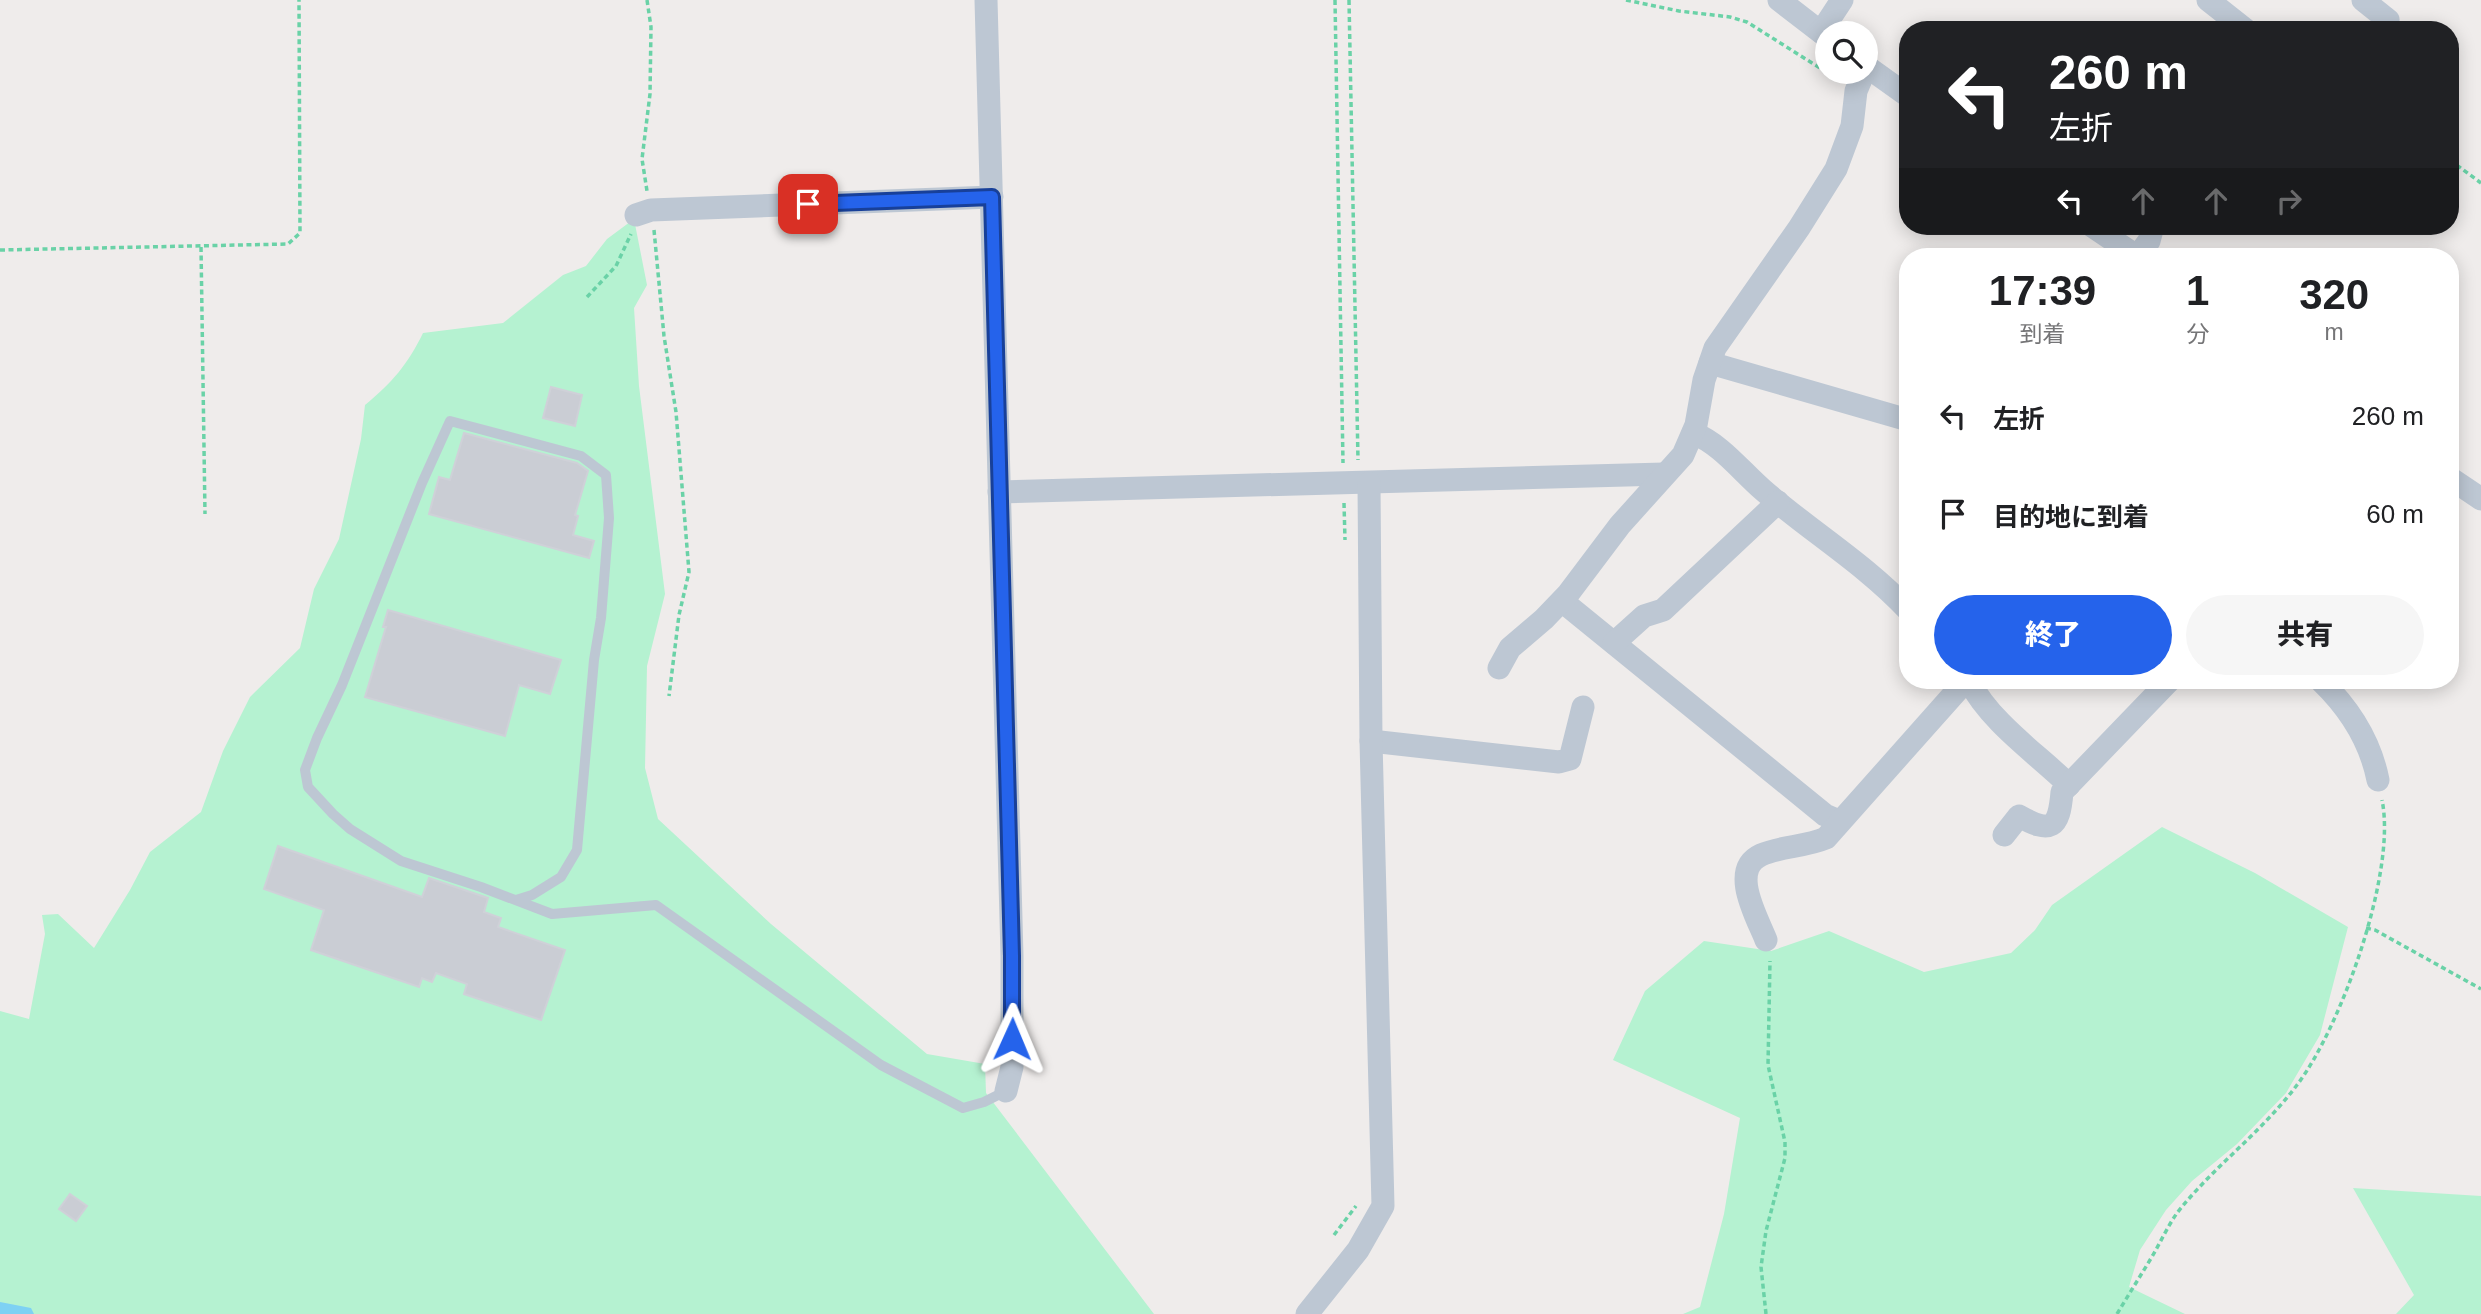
<!DOCTYPE html>
<html lang="ja">
<meta charset="utf-8">
<style>
:root{--surface:#fff;--page:#f6f6f6;--text:#202124;--muted:#757577;--accent:#2563eb}
body{margin:0;font-family:Helvetica,"Noto Sans JP",sans-serif;background:var(--page);color:var(--text);height:100vh;display:flex;flex-direction:column;font-size:26px;white-space:nowrap}
*{box-sizing:border-box;margin:0}
p{font-size:23px;color:var(--muted)}
.icon{flex:none;width:38px;height:38px;fill:none;stroke:currentColor;stroke-width:2;stroke-linecap:round;stroke-linejoin:round}
.map{position:relative;flex:1;overflow:hidden}
.drawer{position:absolute;left:1899px;top:248px;width:560px;height:441px;display:flex;flex-direction:column;background:var(--surface);border-radius:28px;box-shadow:0 4px 18px #0003}
.drawer>*{flex:none}
.guide{position:absolute;left:1899px;top:21px;width:560px;height:214px;border-radius:28px;box-shadow:0 4px 18px #0003;background:#202124;color:#fff;overflow:hidden}
.controls{position:absolute;left:1815px;top:21px;display:grid;gap:14px}
.controls a{display:grid;place-items:center;width:63px;height:63px;border-radius:50%;background:var(--surface);box-shadow:0 4px 18px #0003;font-size:35px}
.pin{position:absolute;display:grid;place-items:center;width:60px;height:60px;color:#fff;margin:-30px;border-radius:14px;box-shadow:0 4px 10px #0006}
.me{position:absolute;width:77px;margin:-38px;rotate:1deg;stroke-linejoin:round;filter:drop-shadow(0 0 5px #0008)}
.turn{display:flex;align-items:center;gap:24px;height:147px;padding:0 35px;font-size:32px}
.turn .icon{width:91px;height:91px;stroke-width:2.5}
.turn b{display:block;font-size:49px;line-height:60px}
.lanes{display:flex;align-items:center;height:66px;padding:0 35px;background:#0003;justify-content:center;gap:35px;direction:ltr}
.lanes .off{opacity:.35}
.eta{display:flex;justify-content:space-evenly;align-items:center;height:119px;text-align:center}
.eta b{font-size:42px;font-weight:800;line-height:49px}
.action{display:flex;gap:14px;margin-top:auto;padding:14px 35px}
.action a{flex:1;height:80px;border-radius:42px;background:var(--accent);color:#fff;font-size:28px;font-weight:800;line-height:80px;text-align:center}
.action a+a{background:var(--page);color:var(--text)}
ul{padding:0;list-style:none}
li{display:flex;align-items:center;gap:21px;height:98px;padding:0 35px}
li div{flex:1}
li b{display:block;font-size:26px}
li em{font-style:normal}
.map>svg:first-child{display:block}
</style>
<div class="map">
<svg width="2481" height="1314" viewBox="0 0 2481 1314">
<rect width="100%" height="100%" fill="#efeceb"/>
<!-- green -->
<g fill="#b5f2d1">
<path d="M634,219L647,285L634,308L639,386L665,594L647,666L645,768L658,819L771,924L927,1054L985,1064L986,1093L1154,1314H0V1011L29,1019L45,934L42,915L58,914L94,948L130,890L150,852L201,812L223,751L250,697L300,648L314,589L339,539L361,439L365,405C392,383 408,364 423,333L503,323L563,275L586,266L607,239Z"/>
<path d="M2162,827L2255,873L2348,927L2320,1035L2286,1093L2237,1144L2192,1181L2166,1210L2140,1250L2129,1287L2185,1314H1683L1700,1307L1724,1214L1740,1118L1613,1060L1645,991L1704,941L1771,951L1829,931L1924,972L2011,953L2035,930L2052,905Z"/>
<path d="M2353,1188L2481,1196V1314H2396L2414,1295Z"/>
</g>
<!-- water -->
<path fill="#7ed1f3" d="M0,1302L31,1308L34,1314H0Z"/>
<!-- building -->
<g fill="#cacdd4" stroke="#cfd1d8" stroke-width="2">
<path d="M551,387L582,395L575,426L543,418Z"/>
<path d="M464,433L577,463L588,471L575,515L578,516L573,535L594,541L589,558L429,514L439,477L450,480Z"/>
<path d="M388,610L561,660L550,694L519,685L505,736L365,697L386,627H383Z"/>
<path d="M278,846L422,897L429,878L488,898L484,912L501,918L498,927L565,950L541,1020L464,994L467,984L436,973L432,982L422,978L419,987L311,950L324,910L264,889Z"/>
<path d="M70,1194L87,1206L76,1221L59,1209Z"/>
</g>
<g fill="none" stroke-linecap="round" stroke-linejoin="round">
<!-- path -->
<g stroke="#6ad2a7" stroke-width="3.5" stroke-dasharray="5 3.5" stroke-linecap="butt">
<path d="M647,0L651,27L650,94L642,159L647,191"/>
<path d="M1335,0L1343,463"/>
<path d="M1349,0L1358,460"/>
<path d="M1626,0L1679,11L1730,17L1747,22L1839,80"/>
<path d="M2450,160L2481,183"/>
<path d="M654,230L664,336L676,412L689,572L679,615L669,696"/>
<path d="M201,247L205,514"/>
<path d="M0,250L288,244L300,233L299,0"/>
<path d="M587,297L616,266L631,234"/>
<path d="M1344,503L1345,540"/>
<path d="M2366,928L2375,930L2481,989"/>
<path d="M1334,1235L1356,1206"/>
<path d="M1766,1314L1761,1267L1766,1231L1785,1158V1142L1768,1065L1770,961"/>
<path d="M2117,1314C2129,1294 2141,1275 2153,1255C2161,1241 2168,1226 2177,1213C2213,1167 2261,1133 2297,1085C2341,1027 2397,872 2382,800"/>
</g>
<!-- lane -->
<path stroke="#bdc7d3" stroke-width="10" d="M516,900L532,895L561,877L577,850L594,660L601,618L609,518L606,475L581,456L450,421L422,483L342,685L317,738L305,770L308,787L333,814L350,829L401,861L481,887L552,914L656,905L881,1065L963,1108L984,1102L1006,1091"/>
<!-- street -->
<g stroke="#bdc7d3" stroke-width="23">
<path d="M986,0L1012,956V1067L1006,1091"/>
<path d="M1779,0L1827,37"/>
<path d="M2208,0L2246,30"/>
<path d="M2363,0L2388,20L2385,30"/>
<path d="M1821,32L1842,0"/>
<path d="M1866,66L1908,96"/>
<path d="M636,215L651,210L992,197"/>
<path d="M2092,226L2138,257"/>
<path d="M2137,257L2149,241L2153,226"/>
<path d="M1710,363L1908,420"/>
<path d="M1693,433C1721,444 1741,471 1763,490C1810,531 1865,564 1908,610"/>
<path d="M2450,478L2481,499"/>
<path d="M999,492L1664,474"/>
<path d="M1562,601L1825,815L1839,821"/>
<path d="M1614,643L1644,616L1663,610L1778,502"/>
<path d="M1499,668L1510,648L1544,619L1568,594L1620,525L1683,455L1696,425L1704,380L1715,348L1799,228L1836,169L1852,126L1856,91L1864,72"/>
<path d="M1969,681C1991,723 2036,753 2069,785"/>
<path d="M2321,681C2349,708 2370,740 2378,780"/>
<path d="M1371,741L1559,762L1570,759L1583,707"/>
<path d="M2004,835L2019,816C2051,834 2059,829 2062,792L2169,681"/>
<path d="M1766,940C1757,917 1729,870 1761,855C1781,846 1805,847 1826,838L1962,685L1968,681"/>
<path d="M1307,1314L1358,1250L1383,1206L1371,741L1369,483"/>
</g>
</g>
<g fill="none" stroke-linecap="round" stroke-linejoin="round">
<defs>
<path id="route" d="M808,204L992,197L1012,956V1039"/>
</defs>
<!-- route casing -->
<use href="#route" stroke="#184099" stroke-width="18"/>
<!-- route -->
<use href="#route" stroke="#2563eb" stroke-width="12"/>
</g>
</svg>
<div class="controls">
<a><svg class="icon" aria-label="search" viewBox="0 0 24 24"><circle cx="10" cy="10" r="6"/><path d="M15 15l6 6"/></svg></a>
</div>
<div class="pin" style="left:808px;top:204px;background:#d93025"><svg class="icon" aria-label="arrive" viewBox="0 0 24 24"><path d="M6 21V4h12l-3 4 3 4H6"/></svg></div>
<svg class="me" style="left:1012px;top:1039px" viewBox="-20 -20 40 40"><path d="M0-17L14 15 0 8-14 15z" fill="#2563eb" stroke="#fff" stroke-width="4"/></svg>
<div class="guide">
<div class="turn"><svg class="icon" aria-label="left" viewBox="0 0 24 24"><path d="M17 20v-9H6M10 6l-5 5 5 5"/></svg><div><b>260 m</b>左折</div></div>
<div class="lanes"><svg class="icon" aria-label="left" viewBox="0 0 24 24"><path d="M17 20v-9H6M10 6l-5 5 5 5"/></svg><svg class="icon off" aria-label="ahead" viewBox="0 0 24 24"><path d="M12 20V5M6 11l6-6 6 6"/></svg><svg class="icon off" aria-label="ahead" viewBox="0 0 24 24"><path d="M12 20V5M6 11l6-6 6 6"/></svg><svg class="icon off" aria-label="right" viewBox="0 0 24 24"><path d="M7 20v-9h11M14 6l5 5-5 5"/></svg></div>
</div>
<section class="drawer">
<div class="eta">
<div><b>17:39</b><p>到着</p></div>
<div><b>1</b><p>分</p></div>
<div><b>320</b><p>m</p></div>
</div>
<ul>
<li><svg class="icon" aria-label="left" viewBox="0 0 24 24"><path d="M17 20v-9H6M10 6l-5 5 5 5"/></svg><div><b>左折</b></div><em>260 m</em></li>
<li><svg class="icon" aria-label="arrive" viewBox="0 0 24 24"><path d="M6 21V4h12l-3 4 3 4H6"/></svg><div><b>目的地に到着</b></div><em>60 m</em></li>
</ul>
<div class="action"><a>終了</a><a>共有</a></div>
</section>
</div>
